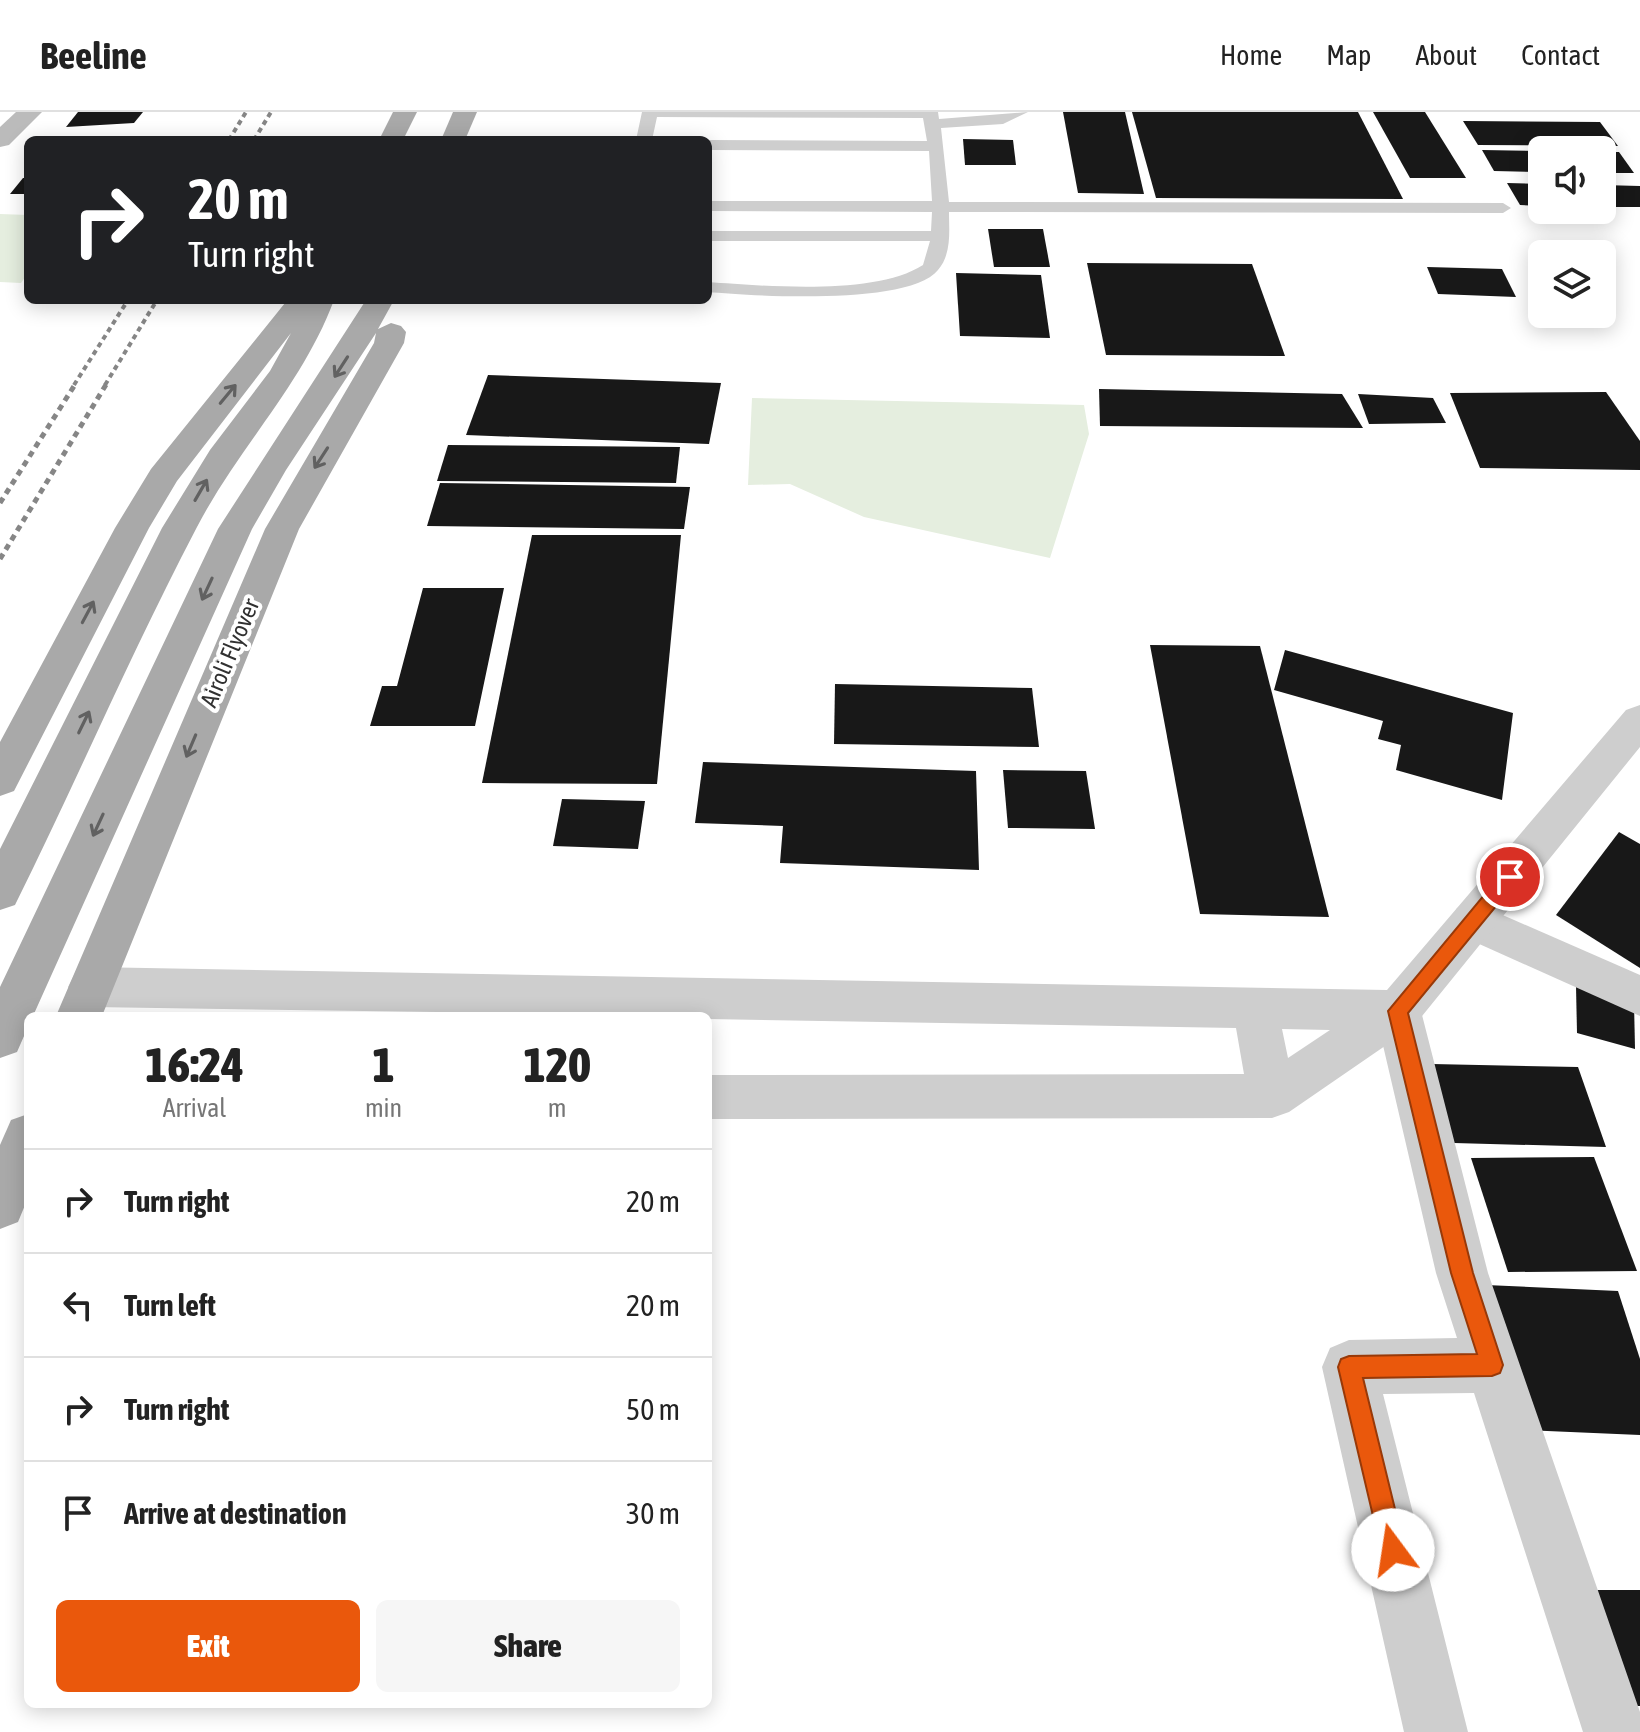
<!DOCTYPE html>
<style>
:root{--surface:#fff;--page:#f6f6f6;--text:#222;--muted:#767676;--line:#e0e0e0;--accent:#ea580c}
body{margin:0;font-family:"Asap Condensed",sans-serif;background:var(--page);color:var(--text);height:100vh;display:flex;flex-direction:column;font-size:30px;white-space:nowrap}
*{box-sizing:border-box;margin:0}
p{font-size:26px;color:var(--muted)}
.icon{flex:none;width:44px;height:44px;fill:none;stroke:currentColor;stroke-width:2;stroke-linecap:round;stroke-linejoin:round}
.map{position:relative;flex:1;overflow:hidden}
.sheet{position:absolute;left:24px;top:900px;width:688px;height:696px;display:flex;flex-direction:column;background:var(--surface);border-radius:12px;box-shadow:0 4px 20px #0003}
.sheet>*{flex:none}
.guide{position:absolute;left:24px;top:24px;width:688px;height:168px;border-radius:12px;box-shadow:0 4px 20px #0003;background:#202124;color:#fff;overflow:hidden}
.fabs{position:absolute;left:1528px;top:24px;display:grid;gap:16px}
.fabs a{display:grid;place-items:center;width:88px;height:88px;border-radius:12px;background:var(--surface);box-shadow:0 4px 20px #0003;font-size:40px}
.pin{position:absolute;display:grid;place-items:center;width:68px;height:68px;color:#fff;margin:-34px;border:4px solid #fff;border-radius:50%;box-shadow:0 2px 8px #0007}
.me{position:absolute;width:88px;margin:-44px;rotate:346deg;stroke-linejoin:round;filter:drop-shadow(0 0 6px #0008)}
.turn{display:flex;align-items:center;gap:28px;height:168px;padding:0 32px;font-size:36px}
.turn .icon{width:104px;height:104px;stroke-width:2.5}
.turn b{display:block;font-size:56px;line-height:68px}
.eta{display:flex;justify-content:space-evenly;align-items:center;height:136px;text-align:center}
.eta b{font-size:48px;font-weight:800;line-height:56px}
.cta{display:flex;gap:16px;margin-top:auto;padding:16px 32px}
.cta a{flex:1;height:92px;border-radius:12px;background:var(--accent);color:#fff;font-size:32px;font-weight:800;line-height:92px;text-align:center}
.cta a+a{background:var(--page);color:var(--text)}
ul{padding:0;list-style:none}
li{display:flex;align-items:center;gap:24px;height:104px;padding:0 32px;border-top:2px solid var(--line)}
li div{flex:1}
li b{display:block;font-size:30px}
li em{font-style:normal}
header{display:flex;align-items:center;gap:48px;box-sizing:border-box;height:112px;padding:0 40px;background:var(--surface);border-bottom:2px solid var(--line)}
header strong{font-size:38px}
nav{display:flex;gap:44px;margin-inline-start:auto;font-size:28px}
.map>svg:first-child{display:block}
</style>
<header>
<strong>Beeline</strong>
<nav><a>Home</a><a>Map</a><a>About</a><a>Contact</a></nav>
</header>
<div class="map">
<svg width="1640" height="1620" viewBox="0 0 1640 1620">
<rect width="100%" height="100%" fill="#fff"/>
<!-- green -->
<g fill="#e5eedf">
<path d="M0,102L28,103V161L21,171L0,170Z"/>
<path d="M752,286L1084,293L1089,322L1050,446L864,405L790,372L748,373Z"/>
</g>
<!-- building -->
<g fill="#181818">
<path d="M78,0H143L134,11L66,15Z"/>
<path d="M1063,0H1125L1144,82L1078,81Z"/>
<path d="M1132,0H1358L1403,87L1156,86Z"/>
<path d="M1373,0H1425L1466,66H1410Z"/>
<path d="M1463,9L1600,10L1618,34L1478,33Z"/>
<path d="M963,27L1013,28L1016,53H965Z"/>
<path d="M1482,38L1542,39V60L1494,59Z"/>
<path d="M1602,40H1619L1634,61H1602Z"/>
<path d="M23,66H28V82H10Z"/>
<path d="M1507,71L1542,72V94L1520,93Z"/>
<path d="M1602,73L1640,74V95H1602Z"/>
<path d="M988,117H1043L1050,155H994Z"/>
<path d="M1087,151L1252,152L1285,244L1106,243Z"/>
<path d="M1427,155L1502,157L1516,185L1438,182Z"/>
<path d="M956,161L1041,163L1050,226L960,224Z"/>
<path d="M488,263L721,271L709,332L466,323Z"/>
<path d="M1099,277L1342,282L1363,316L1100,314Z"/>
<path d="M1606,280L1640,329V358L1480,356L1450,281Z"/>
<path d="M1358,282L1433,286L1446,311L1369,312Z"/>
<path d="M448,333L680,335L676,371L437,369Z"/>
<path d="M440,371L690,375L684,417L427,414Z"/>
<path d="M532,423H681L657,672L482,671Z"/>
<path d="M423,476H504L475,614H370L382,574H397Z"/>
<path d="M1150,533L1260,534L1329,805L1200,802Z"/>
<path d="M1285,538L1513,601L1502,688L1396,658L1401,633L1378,627L1383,609L1274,578Z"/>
<path d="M835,572L1032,576L1039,635L834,632Z"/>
<path d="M703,650L976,659L979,758L780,751L783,714L695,711Z"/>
<path d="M1003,658L1086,659L1095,717L1008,716Z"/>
<path d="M562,687L645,689L638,737L553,734Z"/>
<path d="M1619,720L1640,732V856L1556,803Z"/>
<path d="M1576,874L1634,890L1635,937L1577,921Z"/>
<path d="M1432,952L1578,955L1606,1035L1454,1031Z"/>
<path d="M1594,1045L1637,1159L1508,1160L1471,1046Z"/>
<path d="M1486,1173L1618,1179L1640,1247V1323L1524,1318Z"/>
<path d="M1586,1478H1640V1594H1622Z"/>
</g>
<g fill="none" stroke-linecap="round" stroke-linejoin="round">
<!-- service -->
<path fill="#cecece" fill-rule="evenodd" d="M642,0H938L939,7L1028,0L1003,12L941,16L949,90L1503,91L1511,96L1503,101L949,100C949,118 952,142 938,158C909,194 754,184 708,180V170C765,174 875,184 923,153L930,129H708V119H931L932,100L708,99V89H932L929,39L708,38V28L927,29L923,6L657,5L652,28H636Z"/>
<!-- minor -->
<g fill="#cecece" fill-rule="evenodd">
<path d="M1473,790L1640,863V904L1457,822L1451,809L1457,796Z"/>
<path d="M1398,878L1414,884L1421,899L1488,1161L1640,1600V1620H1583L1474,1281L1383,1282L1468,1620H1404L1322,1255L1330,1236L1349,1228L1457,1226L1436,1161L1375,899L1382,884Z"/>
</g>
<!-- tertiary -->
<path fill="#cecece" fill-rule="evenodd" d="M1640,593V635L1414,914L1289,1000L1272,1006L708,1007V963L1244,962L1236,916L708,907V904L91,895L75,889L68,875L75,861L91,855L1387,878L1626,598ZM1282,917L1330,918L1288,946Z"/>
<!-- secondary -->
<path fill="#bbb" fill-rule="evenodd" d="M16,0H42L9,33L0,35V15Z"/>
<!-- primary -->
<g fill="#a9a9a9" fill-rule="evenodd">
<path d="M393,0H417L403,28H379Z"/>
<path d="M453,0H477L465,28H441Z"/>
<path d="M295,188L305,191L306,188H334C303,272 238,336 197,415C132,539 77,668 15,793L0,798V737L162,416L210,338L270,259L291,221L177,369L149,416L14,679L0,684V630L115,416L151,357L285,191Z"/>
<path d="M366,188H394L378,217L391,211L401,214L406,220L404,231L299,417L102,904H56L265,417L374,231L376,221L286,358L252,417L33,904H28V915L17,940L0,946V875L218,417Z"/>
<path d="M28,1002V1086L18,1110L0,1117V1033L11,1008Z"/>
</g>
<!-- rail-far1 -->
<g stroke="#868686" stroke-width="4" stroke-dasharray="5 4" stroke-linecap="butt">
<path d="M229,28L246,0"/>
<path d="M254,28L271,0"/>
<path d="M74,273L128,188"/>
<path d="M105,273L157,188"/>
</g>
<!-- rail -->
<g stroke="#868686" stroke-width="5" stroke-dasharray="6 5" stroke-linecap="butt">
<path d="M0,391L76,271"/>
<path d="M0,447L107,271"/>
</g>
</g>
<!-- one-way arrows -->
<defs><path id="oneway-shaft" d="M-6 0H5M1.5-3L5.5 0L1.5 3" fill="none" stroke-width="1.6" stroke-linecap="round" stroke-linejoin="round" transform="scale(2)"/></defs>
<g stroke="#616161">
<use href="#oneway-shaft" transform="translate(341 255) rotate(123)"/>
<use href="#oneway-shaft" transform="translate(228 282) rotate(-50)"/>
<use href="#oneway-shaft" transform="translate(321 346) rotate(123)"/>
<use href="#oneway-shaft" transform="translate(201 378) rotate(-60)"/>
<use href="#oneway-shaft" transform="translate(207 477) rotate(115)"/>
<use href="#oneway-shaft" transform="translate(88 500) rotate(-62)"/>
<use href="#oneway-shaft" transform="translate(84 610) rotate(-64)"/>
<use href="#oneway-shaft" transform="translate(191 634) rotate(113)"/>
<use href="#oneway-shaft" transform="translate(98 713) rotate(115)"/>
</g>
<!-- route -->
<path fill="#ea580c" stroke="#983908" stroke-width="2" d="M1510,757L1516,759L1519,765L1516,770L1408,901L1473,1161L1503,1253L1500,1261L1492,1264L1363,1266L1405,1438L1401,1446L1393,1450L1384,1446L1381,1438L1338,1255L1341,1247L1349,1244L1477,1242L1451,1161L1388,899L1504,759Z"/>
<g text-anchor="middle" stroke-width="8" stroke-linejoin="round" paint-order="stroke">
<!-- street labels -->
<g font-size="24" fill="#313131" stroke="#fff">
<text transform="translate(230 541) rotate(-67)" y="8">Airoli Flyover</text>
</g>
</g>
</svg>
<div class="fabs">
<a><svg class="icon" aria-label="sound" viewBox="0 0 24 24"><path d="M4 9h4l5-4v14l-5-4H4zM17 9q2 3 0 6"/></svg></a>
<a><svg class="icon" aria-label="layers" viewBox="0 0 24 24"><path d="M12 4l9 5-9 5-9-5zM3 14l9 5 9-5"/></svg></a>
</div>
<div class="pin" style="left:1510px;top:765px;background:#d93025"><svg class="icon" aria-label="arrive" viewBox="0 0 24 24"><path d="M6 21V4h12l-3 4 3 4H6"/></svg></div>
<svg class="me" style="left:1393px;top:1438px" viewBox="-20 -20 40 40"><circle r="19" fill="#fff"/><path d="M0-13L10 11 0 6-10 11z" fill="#ea580c"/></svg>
<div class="guide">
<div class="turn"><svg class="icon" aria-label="right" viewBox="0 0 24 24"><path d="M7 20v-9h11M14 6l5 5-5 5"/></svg><div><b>20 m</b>Turn right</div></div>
</div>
<section class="sheet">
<div class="eta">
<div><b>16:24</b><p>Arrival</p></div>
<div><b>1</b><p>min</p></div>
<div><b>120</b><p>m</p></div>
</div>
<ul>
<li><svg class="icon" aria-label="right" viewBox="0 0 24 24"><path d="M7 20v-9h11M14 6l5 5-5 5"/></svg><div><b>Turn right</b></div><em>20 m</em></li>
<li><svg class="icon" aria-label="left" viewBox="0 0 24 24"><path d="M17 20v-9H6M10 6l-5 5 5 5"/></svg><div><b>Turn left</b></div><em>20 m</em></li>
<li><svg class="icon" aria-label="right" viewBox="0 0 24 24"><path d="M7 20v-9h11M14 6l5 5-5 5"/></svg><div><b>Turn right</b></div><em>50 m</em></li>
<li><svg class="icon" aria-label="arrive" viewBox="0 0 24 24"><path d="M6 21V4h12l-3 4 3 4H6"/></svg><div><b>Arrive at destination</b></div><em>30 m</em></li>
</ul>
<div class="cta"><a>Exit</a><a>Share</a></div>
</section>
</div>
